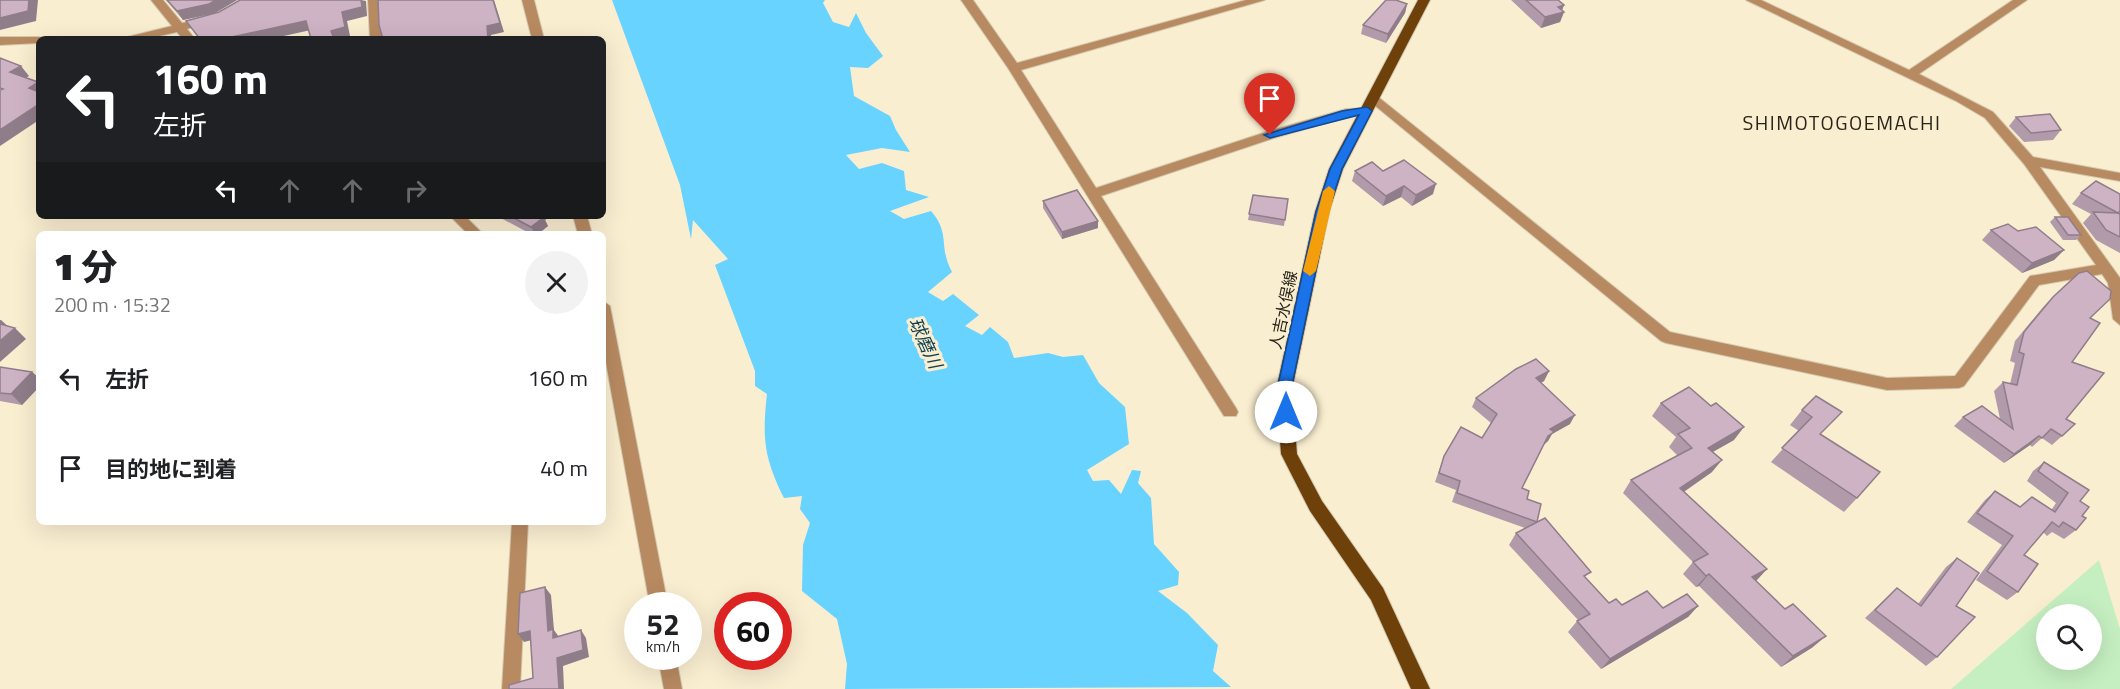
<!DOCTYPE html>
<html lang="ja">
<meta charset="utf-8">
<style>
:root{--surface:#fff;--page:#f2f2f2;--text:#202124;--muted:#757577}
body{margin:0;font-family:"Titillium Web","Noto Sans JP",sans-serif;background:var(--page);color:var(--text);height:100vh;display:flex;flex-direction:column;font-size:22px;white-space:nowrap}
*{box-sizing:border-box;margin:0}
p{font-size:20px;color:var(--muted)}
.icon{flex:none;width:33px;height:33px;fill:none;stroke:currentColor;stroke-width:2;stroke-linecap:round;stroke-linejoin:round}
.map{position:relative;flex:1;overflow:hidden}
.panel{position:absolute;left:36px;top:231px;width:570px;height:294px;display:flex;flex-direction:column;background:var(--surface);border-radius:9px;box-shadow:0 6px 24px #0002}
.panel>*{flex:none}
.top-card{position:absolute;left:36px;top:36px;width:570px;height:183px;border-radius:9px;box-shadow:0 6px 24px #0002;background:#202124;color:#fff;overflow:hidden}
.fabs{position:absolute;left:2036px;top:604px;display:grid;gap:12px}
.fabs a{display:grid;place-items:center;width:66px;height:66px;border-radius:50%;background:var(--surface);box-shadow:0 6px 24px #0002;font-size:30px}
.speed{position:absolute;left:624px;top:592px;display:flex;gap:12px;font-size:30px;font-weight:700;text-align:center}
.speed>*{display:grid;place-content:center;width:78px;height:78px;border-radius:50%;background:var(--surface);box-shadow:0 6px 24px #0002;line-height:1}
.speed small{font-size:15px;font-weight:400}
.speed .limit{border:9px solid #d22;background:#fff;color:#111}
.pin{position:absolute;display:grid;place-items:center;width:51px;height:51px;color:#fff;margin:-62px -26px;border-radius:50% 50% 50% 0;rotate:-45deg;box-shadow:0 0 6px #0007}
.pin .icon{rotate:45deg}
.me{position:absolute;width:66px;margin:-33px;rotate:0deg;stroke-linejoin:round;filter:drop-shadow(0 0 4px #0008)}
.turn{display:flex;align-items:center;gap:21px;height:126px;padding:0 18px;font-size:27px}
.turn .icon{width:78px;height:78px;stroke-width:2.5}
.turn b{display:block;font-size:42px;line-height:51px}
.lanes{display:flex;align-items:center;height:57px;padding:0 18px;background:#0003;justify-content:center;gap:30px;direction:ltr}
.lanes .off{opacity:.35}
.round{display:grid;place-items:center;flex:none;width:63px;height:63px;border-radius:32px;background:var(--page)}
.head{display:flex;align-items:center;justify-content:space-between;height:102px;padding:0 18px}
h1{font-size:36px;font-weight:800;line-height:45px}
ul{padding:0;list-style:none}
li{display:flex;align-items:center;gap:18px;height:90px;padding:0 18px}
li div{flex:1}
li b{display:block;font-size:22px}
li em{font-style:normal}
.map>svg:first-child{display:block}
</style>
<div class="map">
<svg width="2120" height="689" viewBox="0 0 2120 689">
<rect width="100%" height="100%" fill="#faeed1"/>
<!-- green -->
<path fill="#c5efc1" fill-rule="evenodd" d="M2099,560L2120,629V689H1951ZM2046,615H2091V660H2046Z"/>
<!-- water -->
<path fill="#67d3fe" d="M612,0H825L823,3L833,22L849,27L856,13L866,33L883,56L868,68L850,67L854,96L890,116L896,130L910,152L882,148L846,155L859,169L882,163L904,171L906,190L929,197L890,211L904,219L931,211C951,234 938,246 952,272L928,292L943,301L953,294L979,315L965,326L982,335L990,327L1008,342L1014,358L1048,353L1063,357L1083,355L1099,383L1125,407L1129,444L1087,470L1093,481L1109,480L1121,494L1132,470L1141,471L1138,483L1151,498L1154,544L1179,572L1178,585L1158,591L1187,613L1218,645L1213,671L1231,687L845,689L847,664L837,619L802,591L803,545L810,523L800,509L802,496L784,498C764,458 762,438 767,394L755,386V371L715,265L728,259L693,220L691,239L680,185Z"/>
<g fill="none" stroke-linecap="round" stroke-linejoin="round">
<defs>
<g id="minor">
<path d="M151,0H163L182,23L207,18L213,21L187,29L195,39H183L177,32L146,39H125L127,37L172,26Z"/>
<path d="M368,0H380L382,39H370Z"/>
<path d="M522,0H534L544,39H532Z"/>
<path d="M961,0H973L1017,63L1246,0H1265L1021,70L1096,188L1266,132L1346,109L1371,108V114L1347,117L1274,138L1101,196L1236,408L1238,412L1236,416H1224L1008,68Z"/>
<path d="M1746,0H1761L1909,70L2013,0H2027L1919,74L1993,112L2033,157L2120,173V181L2040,167L2120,278V325L2113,319L2108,283L2102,274L2039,285L1964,386L1959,388L1887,390L1666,343L1661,341L1367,99L1369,96H1377L1670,332L1887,378L1955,376L2030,276L2096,265L2024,164L1985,118L1956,101Z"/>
<path d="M0,37H39L44,39H39V43L0,45Z"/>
<path d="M450,216H465L483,234H468Z"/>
<path d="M573,216H587L592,234H578Z"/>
<path d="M603,301L610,306L668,606H650L603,346Z"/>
<path d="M512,522H528L520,689H502Z"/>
<path d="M658,657H676L682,689H664Z"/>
</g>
<path id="major" d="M1418,0H1430L1343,169L1329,212L1292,390L1297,454L1322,501L1383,588L1430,689H1411L1371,600L1310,511L1281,454L1276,390L1315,212L1329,169Z"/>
</defs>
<!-- minor casing -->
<use href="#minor" stroke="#d4cab0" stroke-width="2"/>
<!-- major casing -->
<use href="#major" stroke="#d4cab0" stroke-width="2"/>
<!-- minor -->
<use href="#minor" fill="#b88a61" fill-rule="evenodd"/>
<!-- major -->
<use href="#major" fill="#6e400a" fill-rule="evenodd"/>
</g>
<!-- wall -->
<g fill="#b19aa9">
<path d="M166,0H237L215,13L183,20Z"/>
<path d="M1511,0H1558L1564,5L1562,10L1564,12L1560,22L1541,28Z"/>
<path d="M1407,4L1405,13L1386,43L1361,34L1363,25Z"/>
<path d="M2016,117L2061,130L2053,140L2024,142L2009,126Z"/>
<path d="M1355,171H1383L1433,194L1412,206L1401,197L1383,206L1352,181Z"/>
<path d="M2081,193L2120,194V253L2096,240L2083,223L2091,214L2072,204Z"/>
<path d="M1253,195L1288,199L1284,226L1248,220Z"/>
<path d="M1043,201L1098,228L1062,239L1043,208Z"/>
<path d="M497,216H550L545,220L548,226L538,234H531Z"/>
<path d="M2055,217L2081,235L2076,240H2063L2050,222Z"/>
<path d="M1991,230L2018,231L2064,250L2054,260L2022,273L1982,240Z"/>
<path d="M2053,297L2090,318L2072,362L2066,419L2062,436L2052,445L2042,438L2032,447L2030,445L2004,463L1954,426L1963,417L2000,419L1994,391L2003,382L2010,384L2015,363L2010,361L2015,341L2044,306Z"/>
<path d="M0,367L32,372L39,378V387L22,405L0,401Z"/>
<path d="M1549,371L1544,381L1541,383L1570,424L1552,434L1548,441L1544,445L1522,488L1537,522L1586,578L1609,603L1622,605L1663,608L1698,606L1688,617L1601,669L1568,632L1578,620L1509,545L1516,533L1525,528L1452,502L1456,490L1435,482L1444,456L1482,438L1491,423L1472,407L1476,398Z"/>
<path d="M1816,396L1821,435L1857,498L1844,512L1771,462L1799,431L1790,425L1802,410Z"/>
<path d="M1661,403L1734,440L1713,452L1712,472L1684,492L1767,569L1756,581L1813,647L1781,667L1699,586L1696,587L1683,574L1693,562L1623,493L1631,480L1678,456L1669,447L1676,437L1652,416Z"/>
<path d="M2044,462L2080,501L2082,516L2076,530L2064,539L2052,532L2047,536L2043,532L2024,555L2018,592L2007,600L1976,580L2002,545L1967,522L1985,500L1995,491L2020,507L2052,509L2056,503L2027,481L2033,471Z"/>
<path d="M1957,558L1956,606L1937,657L1926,666L1865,618L1897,588L1918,604L1946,567Z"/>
</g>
<!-- shaded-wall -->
<g fill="#907d8a">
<path d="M29,0H38L36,21L0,30V18Z"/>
<path d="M216,0H237L215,13L183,20L177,11Z"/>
<path d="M361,0L366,1L367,16L347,21L350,36L340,39H334L331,31L342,12Z"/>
<path d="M493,0H494L504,32L491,35V39H488L487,26Z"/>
<path d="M1407,4L1405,13L1386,43L1388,34Z"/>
<path d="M1564,5L1561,13L1564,12L1560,22L1541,28L1545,17L1558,7Z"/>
<path d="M306,21L311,30L270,39H222Z"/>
<path d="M21,66L29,76L19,82L10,72Z"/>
<path d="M38,82L39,83V98L29,88Z"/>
<path d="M36,106L39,110V120L0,146V130Z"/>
<path d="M1436,184L1433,194L1412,206L1416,195Z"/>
<path d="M1404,186L1401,197L1383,206L1386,196Z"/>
<path d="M538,216H550L545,220L548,226L538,234H535L531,227Z"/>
<path d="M1098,221V228L1062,239V232Z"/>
<path d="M2064,250L2054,260L2022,273L2032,263Z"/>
<path d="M0,320H1L12,330L0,326Z"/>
<path d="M15,328L26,339L0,362V341Z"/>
<path d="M1549,371L1544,381L1532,388L1536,378Z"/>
<path d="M32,372L39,378V387L22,405L11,394Z"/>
<path d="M1575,415L1570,424L1552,434L1548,441L1543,445L1550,429Z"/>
<path d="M1744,427L1734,440L1698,460L1708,448Z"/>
<path d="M2039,436L2030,445L2004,463L2014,454Z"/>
<path d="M1722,460L1712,472L1670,501L1680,488Z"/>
<path d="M1767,569L1756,581L1752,577Z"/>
<path d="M1709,574L1699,586L1696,587L1706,576Z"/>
<path d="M545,587L551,595L554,630L559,637V646L548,631Z"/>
<path d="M1698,606L1688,617L1601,669L1610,659Z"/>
<path d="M581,630L586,638L589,657L563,666L564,689H559L557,658Z"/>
<path d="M530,631L536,639L524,642L518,634Z"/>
<path d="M1826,636L1813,647L1781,667L1793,656Z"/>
</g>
<!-- building -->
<g fill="#ceb3c5" stroke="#907d8a" stroke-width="1.5">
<path d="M0,0H29L28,11L0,18Z"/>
<path d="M167,0H216L209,4L177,11Z"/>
<path d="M240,0H361L362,7L342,12L345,27L331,31L334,39H311L306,21L222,39H200L186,21L219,12Z"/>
<path d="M378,0H493L500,23L487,26L488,39H383L379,25Z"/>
<path d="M1386,0H1396L1407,4L1388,34L1363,25Z"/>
<path d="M1526,0H1558L1564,5L1558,7L1564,12L1545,17Z"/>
<path d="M0,58L21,66L10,72L38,82L29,88L39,92V107L36,106L0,130V90L3,89L0,88Z"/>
<path d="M2050,114L2061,130L2031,133L2016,117Z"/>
<path d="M1404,160L1436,184L1416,195L1404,186L1386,196L1355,171L1372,162L1383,171Z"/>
<path d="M2096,181L2120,194V211L2118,213L2081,193Z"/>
<path d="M1077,190L1098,221L1062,232L1043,201Z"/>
<path d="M1253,195L1288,199L1285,220L1249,214Z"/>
<path d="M2093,212L2117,213L2120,214V237L2106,230Z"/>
<path d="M510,216H542L544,217L531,227Z"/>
<path d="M2055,217H2068L2081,235H2068Z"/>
<path d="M2008,224L2018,231L2036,227L2064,250L2032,263L1991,230Z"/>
<path d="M2087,271L2111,291L2110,299L2090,318L2100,323L2072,362L2104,373L2066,419L2075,424L2062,436L2051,429L2042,438L2039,436L2014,454L1963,417L1982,406L2013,429L2003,382L2017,385L2024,354L2019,352L2024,332L2053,297L2079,273Z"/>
<path d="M0,324L15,328L0,341Z"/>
<path d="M1536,359L1549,371L1536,378L1575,415L1550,429L1554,432L1548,436L1522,488L1529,491L1527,499L1541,504L1537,522L1457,493L1460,481L1439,473L1444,456L1461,427L1482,438L1497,414L1476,398L1516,369Z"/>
<path d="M0,367L32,372L11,394L0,393Z"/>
<path d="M1689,387L1711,406L1716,403L1744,427L1708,448L1722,460L1680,488L1767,569L1752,577L1785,609L1793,604L1826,636L1793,656L1709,574L1706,576L1693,562L1708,554L1631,480L1692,448L1678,434L1690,428L1661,403Z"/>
<path d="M1816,396L1842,412L1820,434L1880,472L1857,498L1782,448L1812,417L1802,410Z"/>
<path d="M2044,462L2089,490L2080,501L2089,507L2082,516L2086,518L2076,530L2063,522L2059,527L2052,522L2024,555L2038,564L2018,592L1987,571L2013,536L1977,513L1995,491L2020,507L2032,497L2055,512L2068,493L2038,471Z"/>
<path d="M1545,518L1591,572L1584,576L1609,603L1616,599L1622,605L1647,591L1663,608L1687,594L1698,606L1610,659L1577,621L1590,614L1516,533Z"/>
<path d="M1957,558L1979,573L1956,606L1975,617L1937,657L1875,610L1897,588L1921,606Z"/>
<path d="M545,587L548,631L553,629V638L581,630L583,650L557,658L559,689H509V685L533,678L530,631L518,634L520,593Z"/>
</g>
<!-- route -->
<path fill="#1a73e8" stroke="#114b97" stroke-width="1.5" d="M1367,107L1372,111L1342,169L1328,212L1291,390L1293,412L1286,417L1279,412L1277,390L1316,212L1330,169L1359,115L1270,138L1264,135L1342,111Z"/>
<!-- slow -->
<path fill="#f59e0b" d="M1329,186L1335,191L1316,271L1310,276L1303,271L1323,191Z"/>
<g text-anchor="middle" stroke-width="6" stroke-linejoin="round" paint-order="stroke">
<!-- street labels -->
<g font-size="16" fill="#282419" stroke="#faeed1">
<text transform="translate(1283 310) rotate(-78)" y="6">人吉水俣線</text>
</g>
<!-- water labels -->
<g font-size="18" font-style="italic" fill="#104052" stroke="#faeed1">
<text transform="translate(925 343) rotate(65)" y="6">球磨川</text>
</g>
<!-- quarter labels -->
<g font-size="20" letter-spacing="1.5" fill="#282419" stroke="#faeed1">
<text x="1842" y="130">SHIMOTOGOEMACHI</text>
</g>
</g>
</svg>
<div class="fabs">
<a><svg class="icon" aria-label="search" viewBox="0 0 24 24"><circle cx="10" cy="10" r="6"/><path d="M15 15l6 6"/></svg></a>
</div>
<div class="speed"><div>52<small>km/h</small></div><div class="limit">60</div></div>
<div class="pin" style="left:1270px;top:135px;background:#d93025"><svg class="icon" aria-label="arrive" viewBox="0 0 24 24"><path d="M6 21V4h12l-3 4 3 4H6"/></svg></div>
<svg class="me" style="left:1286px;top:412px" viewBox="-20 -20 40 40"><circle r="19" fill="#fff"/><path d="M0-13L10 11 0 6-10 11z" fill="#1a73e8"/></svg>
<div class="top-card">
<div class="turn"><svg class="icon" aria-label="left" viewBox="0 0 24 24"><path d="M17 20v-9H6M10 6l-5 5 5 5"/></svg><div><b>160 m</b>左折</div></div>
<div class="lanes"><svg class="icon" aria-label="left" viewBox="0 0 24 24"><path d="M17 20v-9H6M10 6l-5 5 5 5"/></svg><svg class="icon off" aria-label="ahead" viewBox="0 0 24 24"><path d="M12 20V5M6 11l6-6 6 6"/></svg><svg class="icon off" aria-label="ahead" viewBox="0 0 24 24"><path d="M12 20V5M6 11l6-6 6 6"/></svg><svg class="icon off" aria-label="right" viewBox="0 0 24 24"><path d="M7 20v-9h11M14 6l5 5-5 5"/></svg></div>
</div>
<section class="panel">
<div class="head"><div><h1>1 分</h1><p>200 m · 15:32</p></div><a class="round"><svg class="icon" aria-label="close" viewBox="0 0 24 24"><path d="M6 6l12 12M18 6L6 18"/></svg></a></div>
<ul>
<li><svg class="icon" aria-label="left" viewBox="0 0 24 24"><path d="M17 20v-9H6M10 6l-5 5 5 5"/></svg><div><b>左折</b></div><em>160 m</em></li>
<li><svg class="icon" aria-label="arrive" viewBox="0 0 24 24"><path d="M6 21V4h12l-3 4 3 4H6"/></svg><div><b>目的地に到着</b></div><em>40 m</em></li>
</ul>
</section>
</div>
